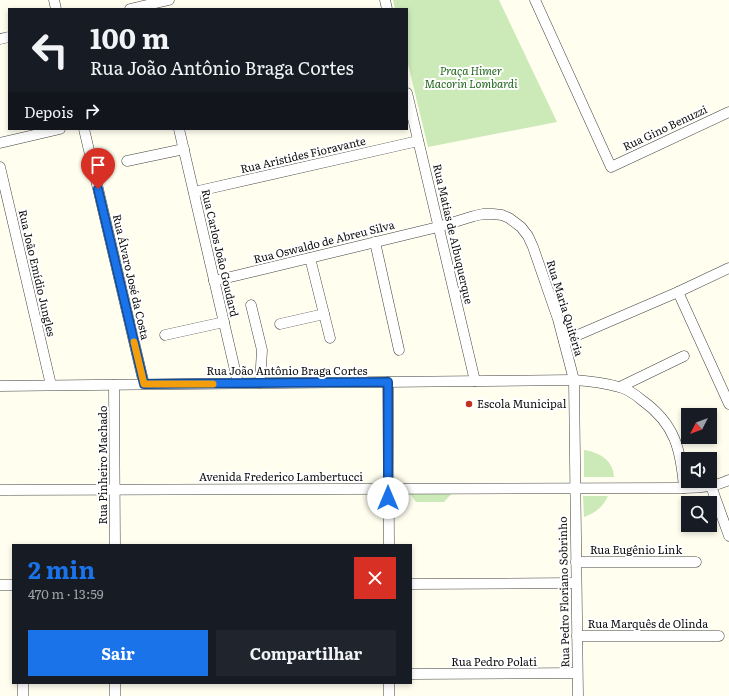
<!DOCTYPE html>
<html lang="pt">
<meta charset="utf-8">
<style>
:root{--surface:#171b24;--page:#20242c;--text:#f1f3f6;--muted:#9ea1a6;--accent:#1a73e8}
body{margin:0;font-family:Literata,serif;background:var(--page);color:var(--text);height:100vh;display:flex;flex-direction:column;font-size:15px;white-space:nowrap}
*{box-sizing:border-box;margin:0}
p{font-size:13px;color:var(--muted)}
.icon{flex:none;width:22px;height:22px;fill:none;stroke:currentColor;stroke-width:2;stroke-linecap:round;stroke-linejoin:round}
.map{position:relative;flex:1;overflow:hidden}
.drawer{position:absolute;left:12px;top:544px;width:400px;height:140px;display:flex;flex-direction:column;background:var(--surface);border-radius:0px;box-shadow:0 2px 6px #0003}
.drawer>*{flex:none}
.banner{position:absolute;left:8px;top:8px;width:400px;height:122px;border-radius:0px;box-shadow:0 2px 6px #0003;background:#171b24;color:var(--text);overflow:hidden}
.needle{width:26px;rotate:228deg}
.buttons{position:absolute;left:681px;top:408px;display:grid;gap:8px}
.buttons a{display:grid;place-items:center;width:36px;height:36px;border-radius:0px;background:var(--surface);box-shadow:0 2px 6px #0003;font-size:20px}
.pin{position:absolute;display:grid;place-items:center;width:34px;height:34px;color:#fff;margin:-41px -17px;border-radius:50% 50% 50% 0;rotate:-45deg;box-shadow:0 0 4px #0007}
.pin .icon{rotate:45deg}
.me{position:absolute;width:44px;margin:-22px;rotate:0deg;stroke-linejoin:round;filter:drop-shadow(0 0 3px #0008)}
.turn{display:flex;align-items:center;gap:14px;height:84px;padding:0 16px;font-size:18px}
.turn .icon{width:52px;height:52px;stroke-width:2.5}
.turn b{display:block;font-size:28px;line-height:34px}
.then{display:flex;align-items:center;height:38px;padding:0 16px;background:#0003;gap:8px;font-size:15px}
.round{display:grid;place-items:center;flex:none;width:42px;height:42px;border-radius:0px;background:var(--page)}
.head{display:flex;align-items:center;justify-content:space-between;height:68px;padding:0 16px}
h1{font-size:24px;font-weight:700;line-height:30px;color:var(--accent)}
.action{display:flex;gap:8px;margin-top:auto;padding:8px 16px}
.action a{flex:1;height:46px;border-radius:0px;background:var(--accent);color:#fff;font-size:16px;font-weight:700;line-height:46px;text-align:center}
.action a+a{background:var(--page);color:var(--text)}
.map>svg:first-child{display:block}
</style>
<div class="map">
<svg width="729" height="696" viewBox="0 0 729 696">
<rect width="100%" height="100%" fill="#fffeef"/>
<!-- green -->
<g fill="#cceab8">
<path d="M393,0H499L557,122L428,147L407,60V9H395Z"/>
<path d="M584,450C599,452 613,460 614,477H584Z"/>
<path d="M455,490L444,502H416L409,492Z"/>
<path d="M396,491L402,499V502L396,509L391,506V497Z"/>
<path d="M583,496H608C603,507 595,513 584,517Z"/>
</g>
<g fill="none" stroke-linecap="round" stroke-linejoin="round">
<defs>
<g id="minor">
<path d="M54,0L56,9"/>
<path d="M385,0L387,9"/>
<path d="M535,0L611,167L729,112"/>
<path d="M130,9L169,0"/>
<path d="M0,39L9,37"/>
<path d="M407,93L475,381"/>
<path d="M84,129L144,384"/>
<path d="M179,129L238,383"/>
<path d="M0,143L60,129"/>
<path d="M127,161L184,149"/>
<path d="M0,167L51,385"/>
<path d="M194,192L418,141"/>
<path d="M375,242L399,350"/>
<path d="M310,258L330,338"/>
<path d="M214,281L438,227L474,216L483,214H493L502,215L509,218L521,227L528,236L533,247L558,319L574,380L578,696"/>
<path d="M678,292L729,404"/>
<path d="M251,305L262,350L260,383"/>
<path d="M280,324L324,314"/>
<path d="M165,335L224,322"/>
<path d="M564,341L678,292L729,268"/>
<path d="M388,382L389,545"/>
<path d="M114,385L115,545"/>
<path d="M0,386L574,380C589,381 605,383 619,387C628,389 636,395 643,401C675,424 681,450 684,488"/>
<path d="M620,387L684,356"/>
<path d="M711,486L729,536"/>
<path d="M0,490L684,488C700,488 715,487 729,480"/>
<path d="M576,562H696"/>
<path d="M411,584L576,583"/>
<path d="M0,585H13"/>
<path d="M577,636H719"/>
<path d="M411,674L577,673"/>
<path d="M23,683V696"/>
<path d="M115,683V696"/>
<path d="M389,683V696"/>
</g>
</defs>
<!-- minor casing -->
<use href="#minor" stroke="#414141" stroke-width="11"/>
<!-- minor -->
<use href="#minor" stroke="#fff" stroke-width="10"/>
</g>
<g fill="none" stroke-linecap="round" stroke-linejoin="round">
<defs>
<path id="route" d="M98,189L144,384L388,382V498"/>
</defs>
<!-- route casing -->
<use href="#route" stroke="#114b97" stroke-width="10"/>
<!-- route -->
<use href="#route" stroke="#1a73e8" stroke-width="7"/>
<!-- slow -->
<path stroke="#f59e0b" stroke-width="7" d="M134,342L144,384H213"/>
</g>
<!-- markers -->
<circle fill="#c13124" stroke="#fff" stroke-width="1.5" cx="469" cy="404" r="4"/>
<g text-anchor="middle" stroke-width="4" stroke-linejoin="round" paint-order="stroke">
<!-- park labels -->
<g font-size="11" font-style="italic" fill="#23671d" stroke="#fff">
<text x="471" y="75">Praça Himer<tspan x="471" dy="13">Macorin Lombardi</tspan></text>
</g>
<!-- street labels -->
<g font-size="11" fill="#0e0e0e" stroke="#fff">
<text transform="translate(665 128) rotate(-25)" y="4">Rua Gino Benuzzi</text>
<text transform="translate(303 155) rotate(-13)" y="4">Rua Aristides Fioravante</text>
<text transform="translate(453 234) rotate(77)" y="4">Rua Matias de Albuquerque</text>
<text transform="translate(324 242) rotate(-14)" y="4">Rua Oswaldo de Abreu Silva</text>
<text transform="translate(220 253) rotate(77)" y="4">Rua Carlos João Goudard</text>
<text transform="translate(37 273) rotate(77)" y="4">Rua João Emídio Jungles</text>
<text transform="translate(131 277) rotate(77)" y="4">Rua Álvaro José da Costa</text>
<text transform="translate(565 308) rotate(73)" y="4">Rua Maria Quitéria</text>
<text x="287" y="375">Rua João Antônio Braga Cortes</text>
<text transform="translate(103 465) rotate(-90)" y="4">Rua Pinheiro Machado</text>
<text x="281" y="481">Avenida Frederico Lambertucci</text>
<text x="636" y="554">Rua Eugênio Link</text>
<text transform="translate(564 592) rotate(-91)" y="4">Rua Pedro Floriano Sobrinho</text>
<text x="648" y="628">Rua Marquês de Olinda</text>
<text x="494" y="666">Rua Pedro Polati</text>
</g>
<!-- poi labels -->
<g font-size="11" fill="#0e0e0e" stroke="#fff" text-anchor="start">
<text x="477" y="408">Escola Municipal</text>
</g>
</g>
</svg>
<div class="buttons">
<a><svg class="needle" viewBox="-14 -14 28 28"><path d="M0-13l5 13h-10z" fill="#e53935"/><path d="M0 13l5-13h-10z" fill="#9ea1a6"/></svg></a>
<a><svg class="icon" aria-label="sound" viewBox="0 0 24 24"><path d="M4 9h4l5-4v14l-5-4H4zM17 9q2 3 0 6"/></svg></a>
<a><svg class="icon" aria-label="search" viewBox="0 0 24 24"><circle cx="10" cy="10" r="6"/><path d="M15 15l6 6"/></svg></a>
</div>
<div class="pin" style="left:98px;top:189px;background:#d93025"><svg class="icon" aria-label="arrive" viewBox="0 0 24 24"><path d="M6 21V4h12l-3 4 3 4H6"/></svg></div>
<svg class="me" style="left:388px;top:498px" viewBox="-20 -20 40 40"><circle r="19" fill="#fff"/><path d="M0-13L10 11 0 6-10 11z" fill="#1a73e8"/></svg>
<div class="banner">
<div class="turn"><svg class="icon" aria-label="left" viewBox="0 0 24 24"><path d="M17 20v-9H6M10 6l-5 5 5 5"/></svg><div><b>100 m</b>Rua João Antônio Braga Cortes</div></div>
<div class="then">Depois<svg class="icon" aria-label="right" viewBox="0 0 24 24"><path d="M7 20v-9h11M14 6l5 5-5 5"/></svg></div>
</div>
<section class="drawer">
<div class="head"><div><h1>2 min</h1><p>470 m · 13:59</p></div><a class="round" style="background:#d93025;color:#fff"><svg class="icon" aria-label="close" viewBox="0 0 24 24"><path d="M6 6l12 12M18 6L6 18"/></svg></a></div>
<div class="action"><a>Sair</a><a>Compartilhar</a></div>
</section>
</div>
